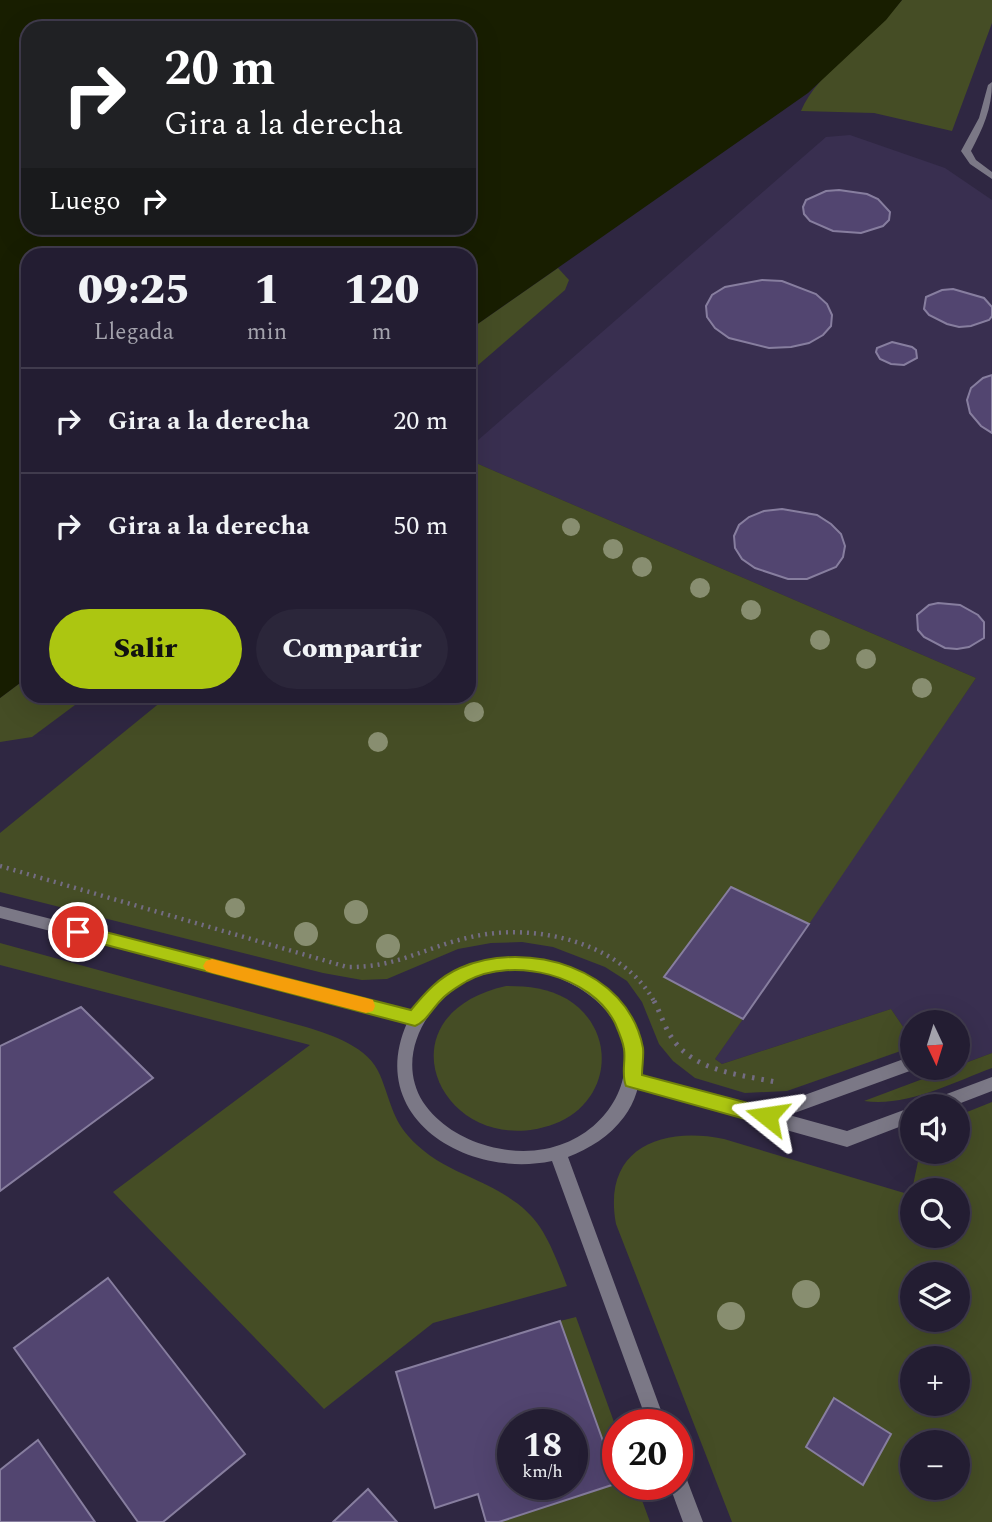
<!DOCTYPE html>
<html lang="es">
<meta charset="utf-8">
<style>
:root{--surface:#231d32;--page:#2b263a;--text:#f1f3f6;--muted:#a3a2ac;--line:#403b4d;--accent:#acc611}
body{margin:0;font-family:Spectral,serif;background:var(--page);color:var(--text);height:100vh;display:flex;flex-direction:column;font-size:26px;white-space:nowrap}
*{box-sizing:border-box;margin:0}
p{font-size:23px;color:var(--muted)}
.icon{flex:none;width:38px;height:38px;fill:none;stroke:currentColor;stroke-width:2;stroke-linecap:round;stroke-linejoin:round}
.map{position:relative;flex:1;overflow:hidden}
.sheet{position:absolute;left:21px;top:248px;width:455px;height:455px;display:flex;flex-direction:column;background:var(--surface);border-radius:21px;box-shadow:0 7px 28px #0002,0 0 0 2px var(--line)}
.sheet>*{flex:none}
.banner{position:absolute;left:21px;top:21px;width:455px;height:214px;border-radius:21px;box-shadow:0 7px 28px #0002,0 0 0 2px var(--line);background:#202124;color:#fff;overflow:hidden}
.needle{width:46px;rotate:176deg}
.tools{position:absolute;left:900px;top:1010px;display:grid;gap:14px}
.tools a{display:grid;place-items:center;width:70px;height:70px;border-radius:50%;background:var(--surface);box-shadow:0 7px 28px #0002,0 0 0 2px var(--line);font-size:35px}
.speed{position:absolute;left:497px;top:1409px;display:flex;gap:14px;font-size:35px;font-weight:700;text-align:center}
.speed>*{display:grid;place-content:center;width:91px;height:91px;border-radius:50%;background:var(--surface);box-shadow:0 7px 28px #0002,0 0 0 2px var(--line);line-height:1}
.speed small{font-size:18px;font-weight:400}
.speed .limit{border:10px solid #d22;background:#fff;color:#111}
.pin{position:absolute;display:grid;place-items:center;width:60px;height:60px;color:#fff;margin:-30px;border:4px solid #fff;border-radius:50%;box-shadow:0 2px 7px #0007}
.me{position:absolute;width:77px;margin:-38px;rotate:285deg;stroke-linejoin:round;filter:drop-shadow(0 0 5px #0008)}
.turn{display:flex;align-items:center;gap:24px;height:147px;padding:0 28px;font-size:32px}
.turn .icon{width:91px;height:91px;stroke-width:2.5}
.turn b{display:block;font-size:49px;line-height:60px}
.then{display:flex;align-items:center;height:66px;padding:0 28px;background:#0003;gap:14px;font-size:26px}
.eta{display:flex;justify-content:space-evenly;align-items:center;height:119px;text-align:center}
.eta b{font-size:42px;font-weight:800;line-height:49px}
.button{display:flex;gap:14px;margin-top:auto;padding:14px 28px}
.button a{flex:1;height:80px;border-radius:42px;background:var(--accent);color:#111;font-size:28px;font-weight:800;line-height:80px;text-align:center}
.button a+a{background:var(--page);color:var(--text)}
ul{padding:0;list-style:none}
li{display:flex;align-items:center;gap:21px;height:105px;padding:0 28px;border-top:2px solid var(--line)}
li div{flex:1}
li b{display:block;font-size:26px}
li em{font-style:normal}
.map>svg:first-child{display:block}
</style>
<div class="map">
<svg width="992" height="1522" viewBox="0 0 992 1522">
<rect width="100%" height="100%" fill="#2f2742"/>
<!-- built -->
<path fill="#392f50" d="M850,135L945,168L992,200V1053L957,1066V1022H912V1040L891,1009L722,1064L715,1059L976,678L469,460V448L826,137Z"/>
<!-- green -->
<g fill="#454d25" fill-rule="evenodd">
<path d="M902,0H992V23L952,131L874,113L801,111C817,72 874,35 902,0Z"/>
<path d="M558,268L569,280L565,290L469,373V330Z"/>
<path d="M469,460L976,678L809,924L731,887L664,976L743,1019L715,1059L722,1064L891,1009L912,1040V1047L787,1091L745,1093L695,1078L673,1061L659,1044L642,1002L627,981L605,967L553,947L522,942L491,943L458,949L387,979L362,980L323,973L0,892V833L167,697L469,696Z"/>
<path d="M28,677V696L81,697L75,705L32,737L0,742V698Z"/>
<path d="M0,943L306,1027C332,1035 369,1047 380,1075C392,1104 392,1122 417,1145C433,1160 452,1169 472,1178C535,1207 543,1223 567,1286L433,1323L324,1409L113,1192L310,1045L0,965Z"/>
<path d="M506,986C527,986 548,988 567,999C619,1031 611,1103 554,1124C444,1164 373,1016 506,986Z"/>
<path d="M992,1053V1068C952,1083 907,1107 864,1101Z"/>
<path d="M992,1102V1522H732L616,1224C602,1149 660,1126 724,1139L911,1195L912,1193V1236H957V1190H912L920,1152H957V1116ZM912,1274H957V1320H912ZM912,1358H957V1404H912ZM912,1442H957V1488H912Z"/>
<path d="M576,1317L618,1433V1484H636L650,1522H499L617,1483L560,1321Z"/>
</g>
<!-- water -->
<path fill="#181e00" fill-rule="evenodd" d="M0,0H902L886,20L808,93L469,330V256H28V677L0,698ZM28,28H469V228H28Z"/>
<!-- building -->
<g fill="#524570" stroke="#877e9f" stroke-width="2" fill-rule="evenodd">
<path d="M839,190L867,194L878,199L890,212L889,220L883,226L861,233L833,231L810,221L804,214L803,207L806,200L826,191Z"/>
<path d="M762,280L782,281L816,294L827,304L832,315L831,326L823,335L809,343L791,347L769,348L729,338L715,328L707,317L706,306L712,295L725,287Z"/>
<path d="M953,289L984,298L992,307V316L989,320L971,326L959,327L947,324L929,315L924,309L926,297L942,290Z"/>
<path d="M892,342L912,347L916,350L917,358L904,365L891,364L880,359L876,352L877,348Z"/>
<path d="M992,375V433L981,426L970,413L967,400L971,388L983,378Z"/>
<path d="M782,509L817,515L831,524L841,534L845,546L843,557L836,567L807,579H788L755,568L742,559L735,548L734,536L739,525L749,517L764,511Z"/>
<path d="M938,603L960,605L978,615L984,622V638L969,647L957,649L945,648L924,637L918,630L917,615L929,605Z"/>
<path d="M731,887L809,924L743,1019L664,977Z"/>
<path d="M81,1007L153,1078L0,1191V1046Z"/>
<path d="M108,1278L245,1454L163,1522H138L14,1348Z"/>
<path d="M560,1321L618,1483L499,1522H486L478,1494L435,1508L396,1372ZM513,1424H572V1484H513Z"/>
<path d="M834,1398L891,1434L863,1485L806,1447Z"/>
<path d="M38,1440L95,1522H0V1470Z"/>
<path d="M368,1489L397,1522H333Z"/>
</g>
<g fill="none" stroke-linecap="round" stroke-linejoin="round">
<!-- path-far1 -->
<path stroke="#736c82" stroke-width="4.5" stroke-dasharray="2 5" stroke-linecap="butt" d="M0,866L347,967C397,968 425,947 471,937C534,922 623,942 655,1003"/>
<!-- path -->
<path stroke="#736c82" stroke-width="5" stroke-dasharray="2.5 7" stroke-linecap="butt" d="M654,1001C661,1014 665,1029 674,1041C697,1072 742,1075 776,1082"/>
<!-- service -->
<g fill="#7b7886" fill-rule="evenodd">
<path d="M912,1056V1068H918L789,1115L847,1131L912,1107V1122L847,1147L633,1087L627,1085L625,1080L627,1075L633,1073L766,1109Z"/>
<path d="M992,1077V1091L953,1106H926L928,1101Z"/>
</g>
<!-- tertiary -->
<g fill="#7b7886" fill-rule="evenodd">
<path d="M992,82C992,109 983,128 971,151L976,160L992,172V179L970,164L961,151L979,118L988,85Z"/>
<path d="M0,906L413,1011C449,960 509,947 566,967C585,973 603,983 616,998C644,1029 650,1083 624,1117C610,1136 589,1149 568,1157L666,1424H648L552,1161C467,1179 365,1118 407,1023L0,918ZM535,970C695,1013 618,1182 488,1146C462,1139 438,1124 423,1102C392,1052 433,991 482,975C500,970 517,970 535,970Z"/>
<path d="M677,1469L684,1472L703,1522H683L669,1484H677Z"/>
</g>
</g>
<!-- trees -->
<g fill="#888e70">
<circle cx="571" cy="527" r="9"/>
<circle cx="613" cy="549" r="10"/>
<circle cx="642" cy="567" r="10"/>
<circle cx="700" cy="588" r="10"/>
<circle cx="751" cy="610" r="10"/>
<circle cx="820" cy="640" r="10"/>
<circle cx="866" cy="659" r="10"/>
<circle cx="922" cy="688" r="10"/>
<circle cx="474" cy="712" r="10"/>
<circle cx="378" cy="742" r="10"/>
<circle cx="235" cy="908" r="10"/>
<circle cx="356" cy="912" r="12"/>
<circle cx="306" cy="934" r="12"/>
<circle cx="388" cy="946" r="12"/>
<circle cx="806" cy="1294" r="14"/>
<circle cx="731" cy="1316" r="14"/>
</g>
<!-- route -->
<path fill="#acc611" stroke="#70810b" stroke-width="2" d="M78,925L411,1010C425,993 439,977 460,968C527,939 628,968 643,1048C644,1056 642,1066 642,1075L767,1108L773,1111L776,1116L773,1122L767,1125L626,1086C621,1074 626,1061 624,1049C623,1041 618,1030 615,1023C591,975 513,956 467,981C459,986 448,992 441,1000C432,1009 426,1022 415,1026L72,936L69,932L72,927Z"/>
<!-- slow -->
<path fill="#f59e0b" d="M212,959L366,998L373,1000L375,1006L373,1011L366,1013L212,973L206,971L203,966L206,961Z"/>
</svg>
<div class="tools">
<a><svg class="needle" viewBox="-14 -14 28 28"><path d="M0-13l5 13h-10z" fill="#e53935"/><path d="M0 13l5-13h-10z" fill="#a3a2ac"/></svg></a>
<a><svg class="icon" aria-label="sound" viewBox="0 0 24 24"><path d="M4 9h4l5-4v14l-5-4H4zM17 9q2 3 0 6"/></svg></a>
<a><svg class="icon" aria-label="search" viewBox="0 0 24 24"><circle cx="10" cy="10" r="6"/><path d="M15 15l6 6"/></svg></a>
<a><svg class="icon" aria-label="layers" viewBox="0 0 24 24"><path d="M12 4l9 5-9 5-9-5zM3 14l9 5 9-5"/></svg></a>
<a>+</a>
<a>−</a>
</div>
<div class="speed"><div>18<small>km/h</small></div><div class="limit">20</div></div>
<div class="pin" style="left:78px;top:932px;background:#d93025"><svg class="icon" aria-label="arrive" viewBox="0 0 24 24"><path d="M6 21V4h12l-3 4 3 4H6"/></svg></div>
<svg class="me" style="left:767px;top:1116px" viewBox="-20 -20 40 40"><path d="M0-17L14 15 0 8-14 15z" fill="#acc611" stroke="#fff" stroke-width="4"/></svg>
<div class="banner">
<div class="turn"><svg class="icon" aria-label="right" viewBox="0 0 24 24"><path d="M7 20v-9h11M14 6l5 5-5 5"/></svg><div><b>20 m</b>Gira a la derecha</div></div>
<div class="then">Luego<svg class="icon" aria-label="right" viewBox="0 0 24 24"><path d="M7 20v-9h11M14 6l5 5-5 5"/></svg></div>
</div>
<section class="sheet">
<div class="eta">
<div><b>09:25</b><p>Llegada</p></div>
<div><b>1</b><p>min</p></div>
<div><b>120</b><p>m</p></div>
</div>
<ul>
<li><svg class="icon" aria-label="right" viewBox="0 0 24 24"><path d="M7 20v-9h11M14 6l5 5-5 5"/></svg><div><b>Gira a la derecha</b></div><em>20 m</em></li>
<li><svg class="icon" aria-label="right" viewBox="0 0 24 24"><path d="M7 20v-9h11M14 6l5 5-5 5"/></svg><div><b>Gira a la derecha</b></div><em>50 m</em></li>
</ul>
<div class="button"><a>Salir</a><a>Compartir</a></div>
</section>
</div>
